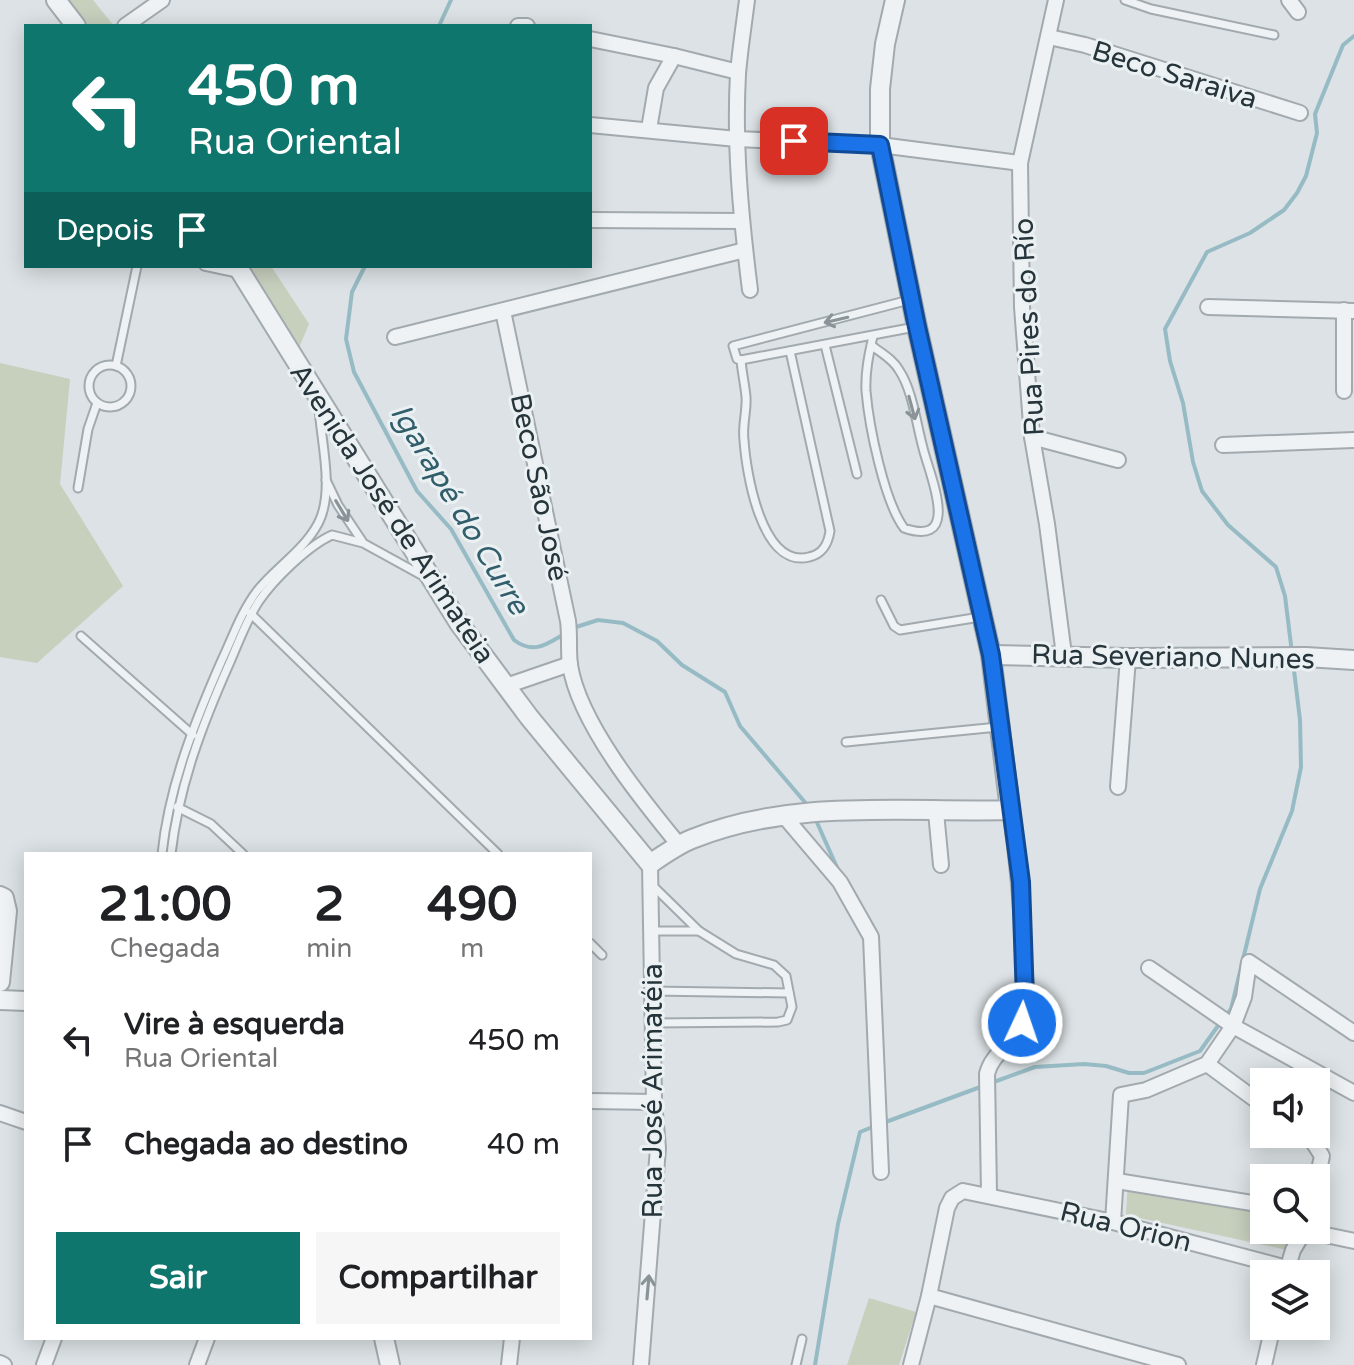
<!DOCTYPE html>
<html lang="pt">
<meta charset="utf-8">
<style>
:root{--surface:#fff;--page:#f6f6f6;--text:#202124;--muted:#757577;--accent:#0f766e}
body{margin:0;font-family:"Varela Round",sans-serif;background:var(--page);color:var(--text);height:100vh;display:flex;flex-direction:column;font-size:30px;white-space:nowrap}
*{box-sizing:border-box;margin:0}
p{font-size:26px;color:var(--muted)}
.icon{flex:none;width:44px;height:44px;fill:none;stroke:currentColor;stroke-width:2;stroke-linecap:round;stroke-linejoin:round}
.map{position:relative;flex:1;overflow:hidden}
.details{position:absolute;left:24px;top:852px;width:568px;height:488px;display:flex;flex-direction:column;background:var(--surface);border-radius:0px;box-shadow:0 4px 20px #0003}
.details>*{flex:none}
.banner{position:absolute;left:24px;top:24px;width:568px;height:244px;border-radius:0px;box-shadow:0 4px 20px #0003;background:#0f766e;color:#fff;overflow:hidden}
.fabs{position:absolute;left:1250px;top:1068px;display:grid;gap:16px}
.fabs a{display:grid;place-items:center;width:80px;height:80px;border-radius:0px;background:var(--surface);box-shadow:0 4px 20px #0003;font-size:40px}
.pin{position:absolute;display:grid;place-items:center;width:68px;height:68px;color:#fff;margin:-34px;border-radius:16px;box-shadow:0 4px 12px #0006}
.me{position:absolute;width:88px;margin:-44px;rotate:3deg;stroke-linejoin:round;filter:drop-shadow(0 0 6px #0008)}
.turn{display:flex;align-items:center;gap:28px;height:168px;padding:0 32px;font-size:36px}
.turn .icon{width:104px;height:104px;stroke-width:2.5}
.turn b{display:block;font-size:56px;line-height:68px}
.then{display:flex;align-items:center;height:76px;padding:0 32px;background:#0003;gap:16px;font-size:30px}
.eta{display:flex;justify-content:space-evenly;align-items:center;height:136px;text-align:center}
.eta b{font-size:48px;font-weight:700;line-height:56px}
.button{display:flex;gap:16px;margin-top:auto;padding:16px 32px}
.button a{flex:1;height:92px;border-radius:0px;background:var(--accent);color:#fff;font-size:32px;font-weight:700;line-height:92px;text-align:center}
.button a+a{background:var(--page);color:var(--text)}
ul{padding:0;list-style:none}
li{display:flex;align-items:center;gap:24px;height:104px;padding:0 32px}
li div{flex:1}
li b{display:block;font-size:30px}
li em{font-style:normal}
.map>svg:first-child{display:block}
</style>
<div class="map">
<svg width="1354" height="1365" viewBox="0 0 1354 1365">
<rect width="100%" height="100%" fill="#dce2e5"/>
<!-- green -->
<g fill="#c7cfbd">
<path d="M60,0H93L114,26H82Z"/>
<path d="M245,266H271L309,324L298,350Z"/>
<path d="M0,363L70,379L60,484L123,586L37,663L0,657Z"/>
<path d="M1128,1180L1264,1197V1230H1305L1287,1250L1126,1215Z"/>
<path d="M869,1298L916,1312L899,1365H847Z"/>
</g>
<g fill="none" stroke-linecap="round" stroke-linejoin="round">
<!-- stream -->
<g stroke="#97bbc4" stroke-width="4">
<path d="M439,26L451,0"/>
<path d="M365,266L352,292L346,339L354,372L417,491L451,529L514,640C534,655 547,644 566,633"/>
<path d="M573,628L598,620L623,623L657,641L682,665L725,692L740,726L809,807"/>
<path d="M1292,653L1285,596L1276,567L1228,525L1202,491L1193,462L1183,403L1170,361L1165,329L1207,252L1250,233L1284,210L1297,193L1306,176L1317,133L1315,114L1343,45L1354,36"/>
<path d="M815,818L839,872"/>
<path d="M1226,1016L1231,1009L1260,889L1292,811L1301,767L1300,720L1293,662"/>
<path d="M991,1083L1035,1067L1084,1064L1106,1066L1129,1073H1144L1200,1051L1220,1023"/>
<path d="M883,1123L983,1086"/>
<path d="M815,1365L838,1224L860,1132L875,1126"/>
</g>
<defs>
<g id="service">
<path d="M1125,0L1151,9L1274,35"/>
<path d="M204,266L237,273"/>
<path d="M825,345L857,474"/>
<path d="M871,345C881,353 893,359 899,370C913,391 916,423 923,448C928,471 964,549 904,528C884,501 869,426 866,391C865,372 869,354 873,336"/>
<path d="M790,351L830,531C828,544 823,554 809,557C761,569 746,471 744,440C742,426 747,411 746,397C745,385 742,373 741,360L737,359L733,346L909,300"/>
<path d="M741,360L915,327"/>
<circle cx="110" cy="386" r="21"/>
<path d="M116,366L137,266"/>
<path d="M326,480L338,505L362,541"/>
<path d="M78,488L88,429L97,403"/>
<path d="M881,600L894,626L900,630L980,617"/>
<path d="M250,613L498,854"/>
<path d="M81,636L193,735"/>
<path d="M846,742L998,727"/>
<path d="M177,807L211,824L243,854"/>
<path d="M162,854C169,786 194,724 221,662C232,639 241,612 257,591C276,567 310,546 321,517C333,485 321,441 319,408"/>
<path d="M171,854C179,785 202,725 230,662C239,641 247,619 259,601C274,579 308,546 332,535L363,543L423,576"/>
<path d="M652,885L699,931"/>
<path d="M651,931H699L736,954L774,965L786,976L792,1007L787,1020L778,1022L653,1023"/>
<path d="M590,943L602,955"/>
<path d="M652,991L789,993"/>
<path d="M796,1365L802,1339"/>
</g>
<g id="minor">
<path d="M747,0C744,24 740,49 738,74C734,146 741,218 750,290"/>
<path d="M1056,0L1020,163L1022,307L1032,437L1047,524L1064,655"/>
<path d="M1289,0L1298,12"/>
<path d="M125,26L162,0"/>
<path d="M518,26H527"/>
<path d="M1049,37L1085,45L1300,113"/>
<path d="M590,39L674,56L656,88L649,129"/>
<path d="M674,56L738,72"/>
<path d="M590,125L737,139L880,145L1020,163"/>
<path d="M590,220L741,221"/>
<path d="M1208,307L1354,311"/>
<path d="M1344,310V391"/>
<path d="M503,311L568,621C570,635 568,651 570,665C579,723 642,800 679,845"/>
<path d="M395,337L745,250"/>
<path d="M1032,437L1118,460"/>
<path d="M1223,445L1354,440"/>
<path d="M506,686L570,664"/>
<path d="M1118,787L1128,658"/>
<path d="M936,812L941,865"/>
<path d="M784,816L840,882L871,937L881,1172"/>
<path d="M1149,968L1233,1026L1354,1093"/>
<path d="M1207,1064L1264,1106"/>
<path d="M590,1101L654,1102"/>
<path d="M0,1113L26,1122"/>
<path d="M1302,1134L1313,1142L1322,1156L1316,1184"/>
<path d="M1117,1181L1264,1205"/>
<path d="M989,1194L987,1074C992,1052 1014,1045 1022,1025C1029,1006 1025,983 1024,963C1022,912 1018,862 1010,810"/>
<path d="M1113,1222L1121,1095L1146,1090L1207,1064L1233,1026L1244,997L1249,962L1354,1033"/>
<path d="M1302,1230L1354,1241"/>
<path d="M1286,1274L1293,1250L1305,1230"/>
<path d="M929,1296L1178,1365"/>
<path d="M0,1363L4,1365"/>
<path d="M44,1365L54,1338"/>
<path d="M197,1365L207,1338"/>
<path d="M509,1365L512,1338"/>
<path d="M641,1365L658,1148L654,1102L650,864"/>
<path d="M911,1365L929,1296L947,1208L952,1198L963,1191L1113,1222L1287,1268"/>
<path d="M1264,1365L1273,1326"/>
</g>
<g id="tertiary">
<path d="M56,0L76,26"/>
<path d="M237,266L459,623L529,717L650,864C663,855 677,845 692,839C793,798 904,813 1010,810L991,655L917,327L880,145V89L885,44L895,0"/>
<path d="M991,655L1128,658L1306,657L1354,660"/>
<path d="M0,896L4,898L7,911L0,982"/>
<path d="M0,1000L26,1001"/>
<path d="M384,1338L390,1365"/>
</g>
</defs>
<!-- service casing -->
<use href="#service" stroke="#a2aaaf" stroke-width="11"/>
<!-- minor casing -->
<use href="#minor" stroke="#a2aaaf" stroke-width="18"/>
<!-- tertiary casing -->
<use href="#tertiary" stroke="#a2aaaf" stroke-width="22"/>
<!-- service -->
<use href="#service" stroke="#eef2f4" stroke-width="7"/>
<!-- minor -->
<use href="#minor" stroke="#eef2f4" stroke-width="14"/>
<!-- tertiary -->
<use href="#tertiary" stroke="#eef2f4" stroke-width="18"/>
</g>
<!-- one-way arrows -->
<defs><path id="oneway-shaft" d="M-6 0H5M1.5-3L5.5 0L1.5 3" fill="none" stroke-width="1.6" stroke-linecap="round" stroke-linejoin="round" transform="scale(2)"/></defs>
<g stroke="#8a9398">
<use href="#oneway-shaft" transform="translate(836 320) rotate(167)"/>
<use href="#oneway-shaft" transform="translate(912 408) rotate(75)"/>
<use href="#oneway-shaft" transform="translate(342 511) rotate(59)"/>
<use href="#oneway-shaft" transform="translate(648 1287) rotate(-85)"/>
</g>
<g fill="none" stroke-linecap="round" stroke-linejoin="round">
<defs>
<path id="route" d="M794,141L880,145L917,327L991,655L1021,882L1025,999L1022,1023"/>
</defs>
<!-- route casing -->
<use href="#route" stroke="#114b97" stroke-width="20"/>
<!-- route -->
<use href="#route" stroke="#1a73e8" stroke-width="14"/>
</g>
<g text-anchor="middle" stroke-width="6" stroke-linejoin="round" paint-order="stroke">
<!-- street labels -->
<g font-size="28" fill="#26343b" stroke="#ebf1f3">
<text transform="translate(1175 74) rotate(17)" y="10">Beco Saraiva</text>
<text transform="translate(1028 327) rotate(-93)" y="10">Rua Pires do Río</text>
<text transform="translate(540 487) rotate(78)" y="10">Beco São José</text>
<text transform="translate(393 513) rotate(57)" y="10">Avenida José de Arimateia</text>
<text transform="translate(1173 656) rotate(1)" y="10">Rua Severiano Nunes</text>
<text transform="translate(652 1091) rotate(-90)" y="10">Rua José Arimatéia</text>
<text transform="translate(1126 1226) rotate(14)" y="10">Rua Orion</text>
</g>
<!-- water labels -->
<g font-size="30" font-style="italic" fill="#325e6c" stroke="#ebf1f3">
<text transform="translate(460 509) rotate(59)" y="10">Igarapé do Curre</text>
</g>
</g>
</svg>
<div class="fabs">
<a><svg class="icon" aria-label="sound" viewBox="0 0 24 24"><path d="M4 9h4l5-4v14l-5-4H4zM17 9q2 3 0 6"/></svg></a>
<a><svg class="icon" aria-label="search" viewBox="0 0 24 24"><circle cx="10" cy="10" r="6"/><path d="M15 15l6 6"/></svg></a>
<a><svg class="icon" aria-label="layers" viewBox="0 0 24 24"><path d="M12 4l9 5-9 5-9-5zM3 14l9 5 9-5"/></svg></a>
</div>
<div class="pin" style="left:794px;top:141px;background:#d93025"><svg class="icon" aria-label="arrive" viewBox="0 0 24 24"><path d="M6 21V4h12l-3 4 3 4H6"/></svg></div>
<svg class="me" style="left:1022px;top:1023px" viewBox="-20 -20 40 40"><circle r="17" fill="#1a73e8" stroke="#fff" stroke-width="3"/><path d="M0-11L8 9 0 5-8 9z" fill="#fff"/></svg>
<div class="banner">
<div class="turn"><svg class="icon" aria-label="left" viewBox="0 0 24 24"><path d="M17 20v-9H6M10 6l-5 5 5 5"/></svg><div><b>450 m</b>Rua Oriental</div></div>
<div class="then">Depois<svg class="icon" aria-label="arrive" viewBox="0 0 24 24"><path d="M6 21V4h12l-3 4 3 4H6"/></svg></div>
</div>
<section class="details">
<div class="eta">
<div><b>21:00</b><p>Chegada</p></div>
<div><b>2</b><p>min</p></div>
<div><b>490</b><p>m</p></div>
</div>
<ul>
<li><svg class="icon" aria-label="left" viewBox="0 0 24 24"><path d="M17 20v-9H6M10 6l-5 5 5 5"/></svg><div><b>Vire à esquerda</b><p>Rua Oriental</p></div><em>450 m</em></li>
<li><svg class="icon" aria-label="arrive" viewBox="0 0 24 24"><path d="M6 21V4h12l-3 4 3 4H6"/></svg><div><b>Chegada ao destino</b></div><em>40 m</em></li>
</ul>
<div class="button"><a>Sair</a><a>Compartilhar</a></div>
</section>
</div>
